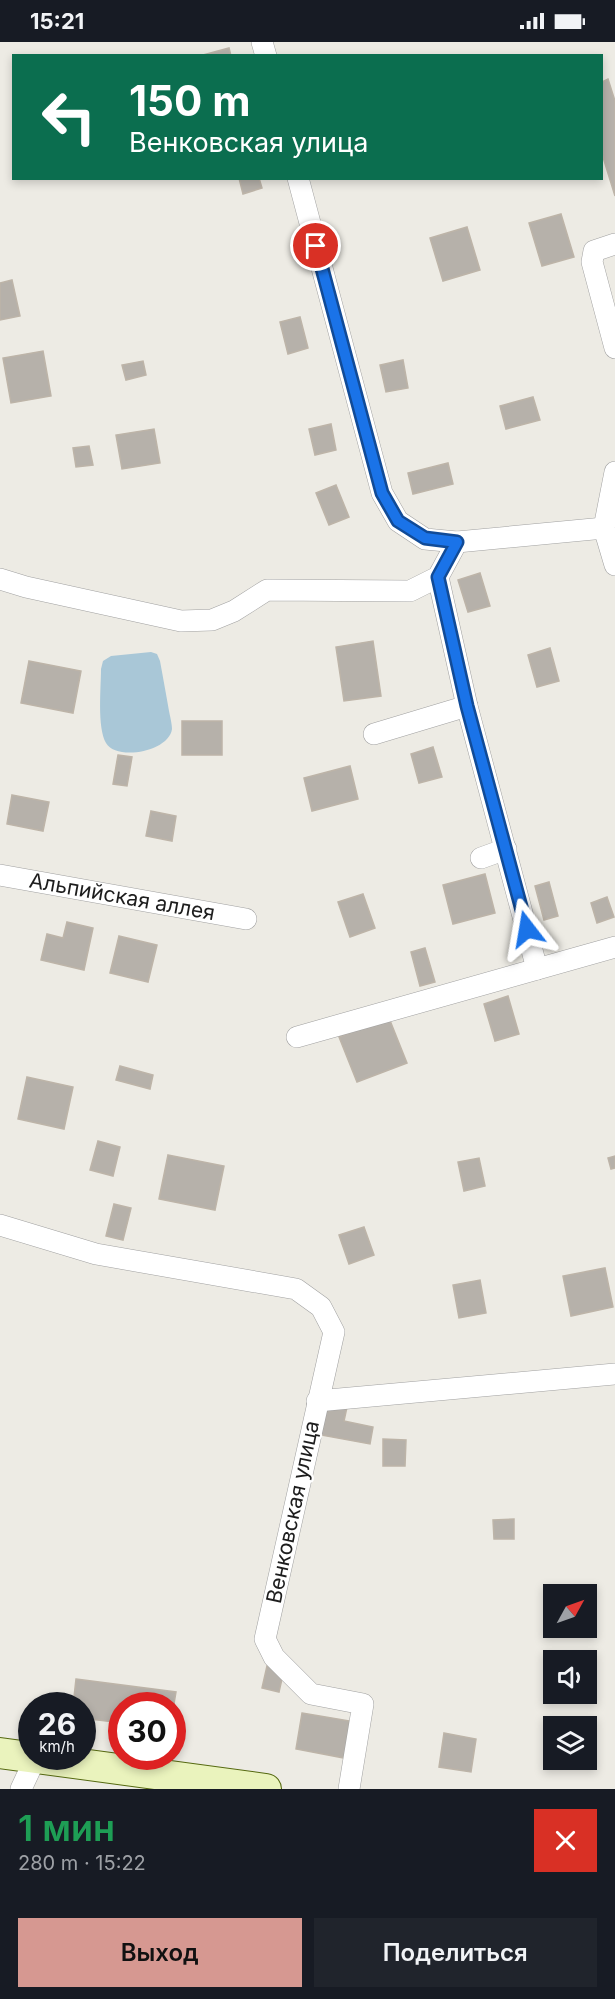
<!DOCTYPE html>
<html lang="ru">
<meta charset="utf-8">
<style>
:root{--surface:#171b24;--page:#20242c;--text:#f1f3f6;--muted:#9ea1a6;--accent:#d69891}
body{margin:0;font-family:Inter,sans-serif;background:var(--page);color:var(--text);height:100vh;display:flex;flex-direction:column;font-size:22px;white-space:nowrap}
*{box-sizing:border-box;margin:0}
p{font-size:20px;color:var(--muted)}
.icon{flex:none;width:33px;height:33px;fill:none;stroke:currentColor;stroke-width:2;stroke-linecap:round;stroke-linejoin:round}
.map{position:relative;height:1747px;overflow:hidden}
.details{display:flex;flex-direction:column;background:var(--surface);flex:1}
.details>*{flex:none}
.banner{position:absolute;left:12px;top:12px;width:591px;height:126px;border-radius:0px;box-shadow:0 3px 9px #0003;background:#0b6e4f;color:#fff;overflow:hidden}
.needle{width:39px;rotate:50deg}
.buttons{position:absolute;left:543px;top:1542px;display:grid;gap:12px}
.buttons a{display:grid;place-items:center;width:54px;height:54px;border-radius:0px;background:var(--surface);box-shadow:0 3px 9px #0003;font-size:30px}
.speed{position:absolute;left:18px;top:1650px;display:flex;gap:12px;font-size:30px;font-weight:700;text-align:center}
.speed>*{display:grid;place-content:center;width:78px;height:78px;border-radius:50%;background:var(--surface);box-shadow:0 3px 9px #0003;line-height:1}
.speed small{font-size:15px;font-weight:400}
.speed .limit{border:9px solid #d22;background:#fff;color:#111}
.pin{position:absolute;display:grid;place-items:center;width:51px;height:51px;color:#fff;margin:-26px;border:3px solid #fff;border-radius:50%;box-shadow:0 2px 6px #0007}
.me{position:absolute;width:66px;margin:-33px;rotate:346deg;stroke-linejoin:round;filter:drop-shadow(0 0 4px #0008)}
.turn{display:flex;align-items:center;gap:21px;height:126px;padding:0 18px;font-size:27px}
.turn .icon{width:78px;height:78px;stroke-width:2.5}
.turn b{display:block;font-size:42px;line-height:51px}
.round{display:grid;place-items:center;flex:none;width:63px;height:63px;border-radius:0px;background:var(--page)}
.summary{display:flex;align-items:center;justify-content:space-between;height:102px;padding:0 18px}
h1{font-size:36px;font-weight:600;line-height:45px;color:#1e9e55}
.primary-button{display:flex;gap:12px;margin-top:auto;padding:12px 18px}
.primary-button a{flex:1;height:69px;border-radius:0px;background:var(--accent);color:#111;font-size:24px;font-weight:600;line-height:69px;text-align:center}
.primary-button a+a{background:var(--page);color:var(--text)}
.status{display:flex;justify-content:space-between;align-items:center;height:42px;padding:0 30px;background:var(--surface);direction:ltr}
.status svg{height:16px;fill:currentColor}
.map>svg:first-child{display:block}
</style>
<div class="status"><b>15:21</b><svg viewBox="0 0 49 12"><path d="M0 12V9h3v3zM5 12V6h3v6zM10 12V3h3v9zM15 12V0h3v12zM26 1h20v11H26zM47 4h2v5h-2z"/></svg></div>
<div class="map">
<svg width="615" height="1747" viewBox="0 0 615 1747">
<rect width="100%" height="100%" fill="#edebe4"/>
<!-- water -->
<path fill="#a9c7d7" d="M151,610L157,612L160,619C163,635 166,652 169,669C170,674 172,682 172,687C169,710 116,719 106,701C97,685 101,646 101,627L103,619L111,614Z"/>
<!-- building -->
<g fill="#b6b1aa" stroke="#bdb4a8" stroke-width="1.5">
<path d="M229,6L231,14L203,13Z"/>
<path d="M608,37L615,59V154L602,112V40Z"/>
<path d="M239,136H259L262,146L243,152Z"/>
<path d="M561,172L574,215L542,224L529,181Z"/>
<path d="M467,185L480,228L443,239L430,196Z"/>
<path d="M12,238L20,274L0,278V241Z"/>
<path d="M300,275L308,306L288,312L280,280Z"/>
<path d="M43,309L51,354L11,361L3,316Z"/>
<path d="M403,318L408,346L386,350L380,323Z"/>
<path d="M143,319L146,333L126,338L122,323Z"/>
<path d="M533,355L540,378L506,387L500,364Z"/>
<path d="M331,382L336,408L315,413L309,387Z"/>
<path d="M154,387L160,421L122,427L116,393Z"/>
<path d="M89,404L93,423L76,425L73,406Z"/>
<path d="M448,421L453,442L413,452L408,431Z"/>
<path d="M336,443L349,475L329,483L316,451Z"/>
<path d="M480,531L490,564L468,570L458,538Z"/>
<path d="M373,599L381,654L344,659L336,605Z"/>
<path d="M550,606L559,639L537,645L528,613Z"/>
<path d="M29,619L81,629L73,671L21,661Z"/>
<rect x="182" y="679" width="40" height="34"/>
<path d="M433,705L442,735L419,741L411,712Z"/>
<path d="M118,713L132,715L127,744L113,742Z"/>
<path d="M350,724L358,757L312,769L304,736Z"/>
<path d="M12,753L49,760L43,789L7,782Z"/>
<path d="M151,769L176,774L172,799L146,794Z"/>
<path d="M485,832L495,871L453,882L443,843Z"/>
<path d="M549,840L558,874L544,878L535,844Z"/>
<path d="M363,852L375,886L350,895L338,860Z"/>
<path d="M607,855L614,875L597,881L591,861Z"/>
<path d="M67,880L93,886L84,928L41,918L47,892L63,896Z"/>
<path d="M119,894L157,903L148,940L110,931Z"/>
<path d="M425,906L435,940L420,944L411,910Z"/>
<path d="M508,954L519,992L495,999L484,962Z"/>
<path d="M389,976L407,1021L357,1040L339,995Z"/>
<path d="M120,1024L153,1033L150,1047L116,1038Z"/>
<path d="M27,1035L73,1045L64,1087L18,1077Z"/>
<path d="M98,1099L120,1105L113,1134L90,1128Z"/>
<path d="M168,1113L224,1124L215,1168L159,1157Z"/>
<path d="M615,1114V1126L611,1127L608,1116Z"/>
<path d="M479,1116L485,1144L464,1149L458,1120Z"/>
<path d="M114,1162L131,1166L123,1198L106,1194Z"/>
<path d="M364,1185L374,1213L349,1222L339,1193Z"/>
<path d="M605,1226L613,1265L571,1274L563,1234Z"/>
<path d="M480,1238L486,1271L459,1276L453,1243Z"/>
<path d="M327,1361L347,1365L344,1379L373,1385L370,1402L321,1393Z"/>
<path d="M383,1397L406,1398L405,1424H383Z"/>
<path d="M514,1477V1497H494L493,1478Z"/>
<path d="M267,1624L284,1628L279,1650L262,1646Z"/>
<path d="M76,1637L176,1650L172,1673V1664H122V1681L82,1676V1664H73Z"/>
<path d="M302,1671L350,1679L344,1716L296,1707Z"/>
<path d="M444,1691L476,1697L471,1730L439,1725Z"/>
</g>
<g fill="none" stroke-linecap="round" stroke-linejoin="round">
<defs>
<g id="minor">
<path d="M262,0L266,14"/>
<path d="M298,136L382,451L398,479L425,497L457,500L604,486"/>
<path d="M615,202L594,209L592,220L615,306"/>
<path d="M615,430L604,486L615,523"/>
<path d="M457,500L438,535L467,664L537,927"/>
<path d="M0,537L26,545L181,579L212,578L234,569L267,548L410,549L438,535"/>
<path d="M374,692L467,664"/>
<path d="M481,816L506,807"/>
<path id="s1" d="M0,833L246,877"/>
<path d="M297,995L615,905"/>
<path d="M0,1183L96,1212L296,1247L321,1265L334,1290L265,1597L274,1615L311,1652L363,1662L349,1747"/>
<path d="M317,1359L615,1332"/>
<path d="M21,1747L35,1717"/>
</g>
<path id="secondary" d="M0,1711L266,1747"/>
</defs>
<!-- minor casing -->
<use href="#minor" stroke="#a1a1a1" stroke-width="22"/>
<!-- secondary casing -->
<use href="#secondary" stroke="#556910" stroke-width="32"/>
<!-- minor -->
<use href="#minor" stroke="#fff" stroke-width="21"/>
<!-- secondary -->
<use href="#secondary" stroke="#eaf3bd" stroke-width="30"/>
</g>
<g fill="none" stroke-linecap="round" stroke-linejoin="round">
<defs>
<path id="route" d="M316,204L382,451L398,479L425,496L457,500L438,535L467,664L527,887"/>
</defs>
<!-- route casing -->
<use href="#route" stroke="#114b97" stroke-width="15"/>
<!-- route -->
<use href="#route" stroke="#1a73e8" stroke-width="10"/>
</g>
<g text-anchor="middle" stroke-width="4.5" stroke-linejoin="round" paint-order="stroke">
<!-- street labels -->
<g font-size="21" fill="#1d1d1d" stroke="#fff">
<text dy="7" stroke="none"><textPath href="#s1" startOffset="124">Альпийская аллея</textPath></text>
<text transform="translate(293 1470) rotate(-78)" y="7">Венковская улица</text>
</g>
</g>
</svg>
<div class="buttons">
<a><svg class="needle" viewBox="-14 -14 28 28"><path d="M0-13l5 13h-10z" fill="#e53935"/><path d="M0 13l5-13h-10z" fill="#9ea1a6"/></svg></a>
<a><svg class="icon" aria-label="sound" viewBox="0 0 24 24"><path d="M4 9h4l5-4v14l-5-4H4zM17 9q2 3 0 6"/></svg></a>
<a><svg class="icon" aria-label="layers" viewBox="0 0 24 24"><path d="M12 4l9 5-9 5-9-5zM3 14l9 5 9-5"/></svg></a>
</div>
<div class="speed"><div>26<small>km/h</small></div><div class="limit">30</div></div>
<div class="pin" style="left:316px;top:204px;background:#d93025"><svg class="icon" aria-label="arrive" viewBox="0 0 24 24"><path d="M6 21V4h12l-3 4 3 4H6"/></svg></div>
<svg class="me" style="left:527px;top:887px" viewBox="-20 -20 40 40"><path d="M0-17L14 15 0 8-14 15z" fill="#1a73e8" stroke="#fff" stroke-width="4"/></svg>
<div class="banner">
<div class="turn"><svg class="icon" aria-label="left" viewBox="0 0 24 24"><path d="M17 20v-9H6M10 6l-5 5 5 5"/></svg><div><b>150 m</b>Венковская улица</div></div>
</div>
</div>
<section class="details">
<div class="summary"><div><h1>1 мин</h1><p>280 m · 15:22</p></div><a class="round" style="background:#d93025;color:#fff"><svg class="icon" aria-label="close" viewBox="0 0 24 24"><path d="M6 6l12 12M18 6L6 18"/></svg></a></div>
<div class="primary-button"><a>Выход</a><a>Поделиться</a></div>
</section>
